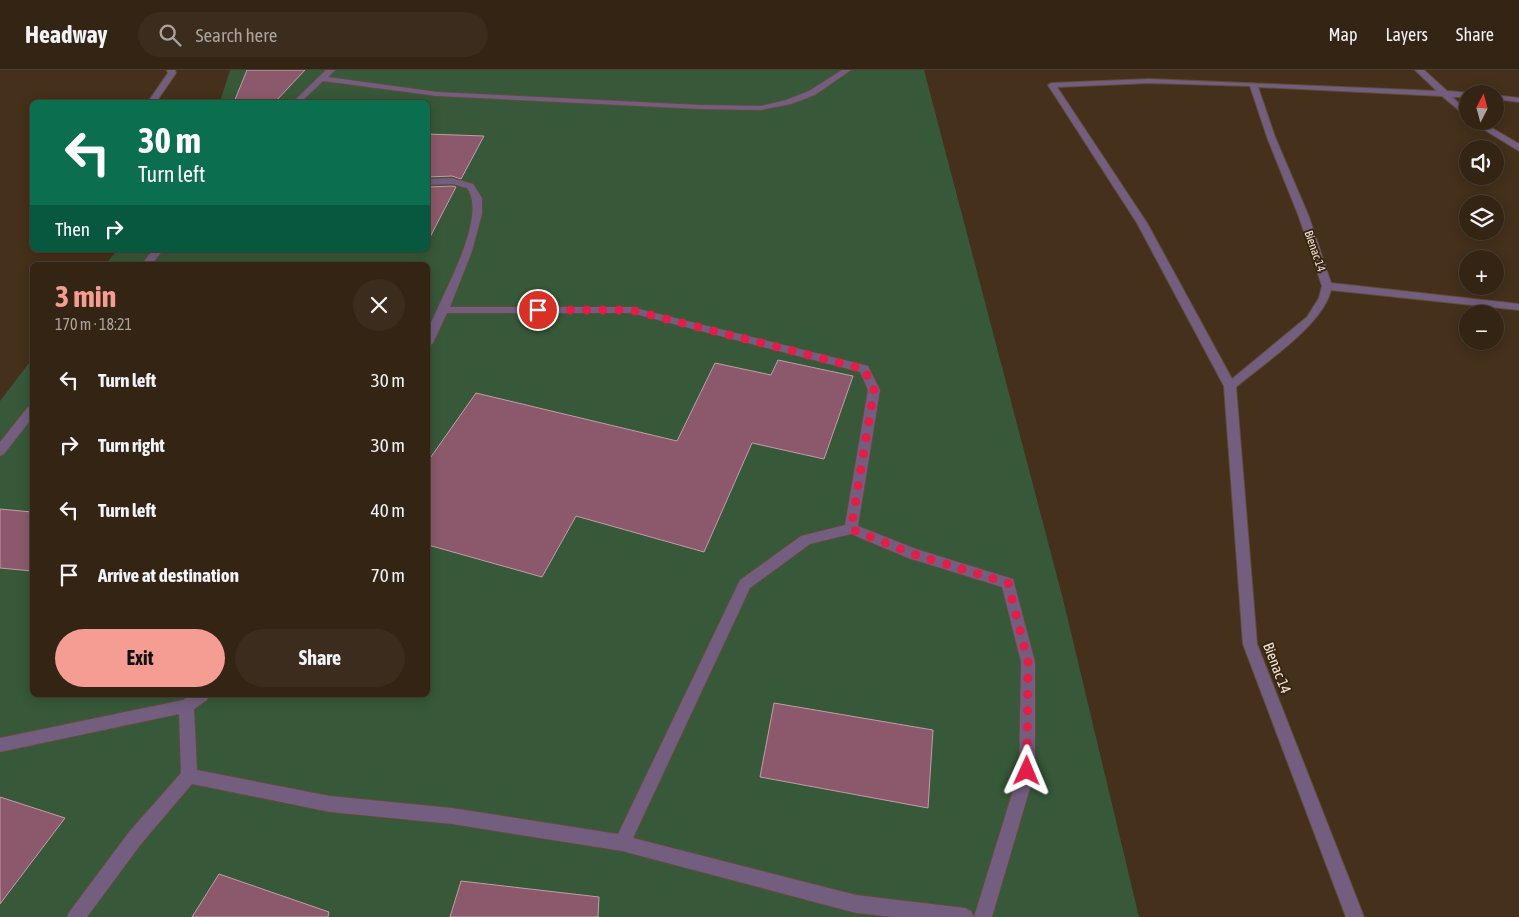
<!DOCTYPE html>
<meta charset="utf-8">
<style>
:root{--surface:#332414;--page:#3b2c1d;--text:#f1f3f6;--muted:#a9a4a0;--line:#4e4134;--accent:#f59c93}
body{margin:0;font-family:"Asap Condensed",sans-serif;background:var(--page);color:var(--text);height:100vh;display:flex;flex-direction:column;font-size:19px;white-space:nowrap}
*{box-sizing:border-box;margin:0}
p{font-size:16px;color:var(--muted)}
.icon{flex:none;width:28px;height:28px;fill:none;stroke:currentColor;stroke-width:2;stroke-linecap:round;stroke-linejoin:round}
.map{position:relative;flex:1;overflow:hidden}
.side{position:absolute;left:30px;top:192px;width:400px;height:435px;display:flex;flex-direction:column;background:var(--surface);border-radius:8px;box-shadow:0 2px 12px #0003,0 0 0 1px var(--line)}
.side>*{flex:none}
.hud{position:absolute;left:30px;top:30px;width:400px;height:152px;border-radius:8px;box-shadow:0 2px 12px #0003,0 0 0 1px var(--line);background:#0b6e4f;color:#fff;overflow:hidden}
.needle{width:32px;rotate:6deg}
.fabs{position:absolute;left:1459px;top:15px;display:grid;gap:10px}
.fabs a{display:grid;place-items:center;width:45px;height:45px;border-radius:50%;background:var(--surface);box-shadow:0 2px 12px #0003,0 0 0 1px var(--line);font-size:25px}
.pin{position:absolute;display:grid;place-items:center;width:42px;height:42px;color:#fff;margin:-21px;border:2px solid #fff;border-radius:50%;box-shadow:0 1px 5px #0007}
.me{position:absolute;width:55px;margin:-28px;rotate:1deg;stroke-linejoin:round;filter:drop-shadow(0 0 4px #0008)}
.turn{display:flex;align-items:center;gap:18px;height:105px;padding:0 25px;font-size:22px}
.turn .icon{width:65px;height:65px;stroke-width:2.5}
.turn b{display:block;font-size:35px;line-height:42px}
.then{display:flex;align-items:center;height:48px;padding:0 25px;background:#0003;gap:10px;font-size:19px}
.round{display:grid;place-items:center;flex:none;width:52px;height:52px;border-radius:26px;background:var(--page)}
.head{display:flex;align-items:center;justify-content:space-between;height:85px;padding:0 25px}
h1{font-size:30px;font-weight:700;line-height:38px;color:var(--accent)}
.action{display:flex;gap:10px;margin-top:auto;padding:10px 25px}
.action a{flex:1;height:58px;border-radius:30px;background:var(--accent);color:#111;font-size:20px;font-weight:700;line-height:58px;text-align:center}
.action a+a{background:var(--page);color:var(--text)}
ul{padding:0;list-style:none}
li{display:flex;align-items:center;gap:15px;height:65px;padding:0 25px}
li div{flex:1}
li b{display:block;font-size:19px}
li em{font-style:normal}
header{display:flex;align-items:center;gap:30px;box-sizing:border-box;height:70px;padding:0 25px;background:var(--surface);border-bottom:1px solid var(--line)}
header strong{font-size:24px}
nav{display:flex;gap:28px;margin-inline-start:auto;font-size:18px}
.search{width:350px;height:45px;background:var(--page);display:flex;align-items:center;gap:12px;box-sizing:border-box;padding:0 18px;border-radius:28px;color:var(--muted);font-size:19px}
.map>svg:first-child{display:block}
</style>
<header>
<strong>Headway</strong>
<div class="search"><svg class="icon" aria-label="search" viewBox="0 0 24 24"><circle cx="10" cy="10" r="6"/><path d="M15 15l6 6"/></svg>Search here</div>
<nav><a>Map</a><a>Layers</a><a>Share</a></nav>
</header>
<div class="map">
<svg width="1519" height="847" viewBox="0 0 1519 847">
<rect width="100%" height="100%" fill="#44301b"/>
<!-- green -->
<path fill="#375839" d="M230,0H924L1063,529L1139,847H0V331L32,289V625H428V195H105L117,180H428V32H220Z"/>
<!-- building -->
<g fill="#8b596b" stroke="#c19ea9">
<path d="M247,0H305L275,32H234Z"/>
<path d="M428,64L484,66L461,109L452,106L428,107Z"/>
<path d="M452,116L456,117L428,171V117Z"/>
<path d="M778,290L853,306L824,389L752,373L704,482L576,446L542,507L428,475V391L476,323L677,371L715,293L771,305Z"/>
<path d="M0,439L32,442V501L0,498Z"/>
<path d="M774,633L933,660L928,738L760,707Z"/>
<path d="M0,727L65,748L0,834Z"/>
<path d="M219,804L329,842L328,847H192Z"/>
<path d="M461,811L599,827L598,847H450Z"/>
</g>
<g fill="none" stroke-linecap="round" stroke-linejoin="round">
<defs>
<g id="minor">
<path d="M167,0H175L176,3L156,32H148L168,3Z"/>
<path d="M326,0H335L328,7L437,22L700,35L761,36L786,30L809,21L842,0H851L815,25L791,34L761,40L700,39L437,26L323,11L301,32H293Z"/>
<path d="M1415,0H1424L1447,21L1471,23L1468,24V27H1452L1468,41V48L1442,26L1258,17L1275,67L1309,147L1331,213L1519,234V240L1331,220C1322,256 1264,293 1236,317L1257,574L1364,847H1346L1243,574L1224,316L1137,153L1048,15L1052,13L1149,9L1437,21ZM1149,13L1250,16L1267,67L1299,147L1322,216L1319,228L1307,247L1232,309L1147,153L1057,17Z"/>
<path d="M1495,25L1519,28V32L1495,29Z"/>
<path d="M1470,51H1480L1519,74V81Z"/>
<path d="M452,108L473,114L482,128V144L472,181L450,237H631L868,296L880,320L858,456L916,479L1013,509L1035,592V701L992,847H974L1019,701L1021,592L1002,517L908,488L851,464L810,474L750,518L633,768L856,825L965,838L971,841L974,847H893L856,843L622,781L452,754L330,742L192,714L141,774L87,847H67L70,841L129,762L181,703L179,644L0,682V668L183,630L190,625H209L207,630L194,639L197,700L330,726L452,738L618,764L740,510L801,466L845,455L868,320L860,302L631,243H447L433,273L428,277C428,272 427,266 428,261C439,229 489,148 467,118L452,114L428,115V109Z"/>
<path d="M153,180H163L151,195H141Z"/>
<path d="M32,336V348L4,384L0,386V372L28,337Z"/>
</g>
</defs>
<!-- minor casing -->
<use href="#minor" stroke="#604d39" stroke-width="2"/>
<!-- minor -->
<use href="#minor" fill="#735e80" fill-rule="evenodd"/>
</g>
<g fill="none" stroke-linecap="round" stroke-linejoin="round">
<!-- route -->
<path stroke="#e11d48" stroke-width="9" stroke-dasharray="0 16.2" d="M538,240H631L864,299L874,320L851,459L913,484L1008,513L1028,592L1027,701"/>
</g>
<g text-anchor="middle" stroke-width="4" stroke-linejoin="round" paint-order="stroke">
<!-- far-street labels -->
<g font-size="12" fill="#f2e4d8" stroke="#392611">
<text transform="translate(1315 181) rotate(71)" y="4">Bienac 14</text>
</g>
<!-- street labels -->
<g font-size="15" fill="#f2e4d8" stroke="#392611">
<text transform="translate(1277 598) rotate(69)" y="5">Bienac 14</text>
</g>
</g>
</svg>
<div class="fabs">
<a><svg class="needle" viewBox="-14 -14 28 28"><path d="M0-13l5 13h-10z" fill="#e53935"/><path d="M0 13l5-13h-10z" fill="#a9a4a0"/></svg></a>
<a><svg class="icon" aria-label="sound" viewBox="0 0 24 24"><path d="M4 9h4l5-4v14l-5-4H4zM17 9q2 3 0 6"/></svg></a>
<a><svg class="icon" aria-label="layers" viewBox="0 0 24 24"><path d="M12 4l9 5-9 5-9-5zM3 14l9 5 9-5"/></svg></a>
<a>+</a>
<a>−</a>
</div>
<div class="pin" style="left:538px;top:240px;background:#d93025"><svg class="icon" aria-label="arrive" viewBox="0 0 24 24"><path d="M6 21V4h12l-3 4 3 4H6"/></svg></div>
<svg class="me" style="left:1027px;top:701px" viewBox="-20 -20 40 40"><path d="M0-17L14 15 0 8-14 15z" fill="#e11d48" stroke="#fff" stroke-width="4"/></svg>
<div class="hud">
<div class="turn"><svg class="icon" aria-label="left" viewBox="0 0 24 24"><path d="M17 20v-9H6M10 6l-5 5 5 5"/></svg><div><b>30 m</b>Turn left</div></div>
<div class="then">Then<svg class="icon" aria-label="right" viewBox="0 0 24 24"><path d="M7 20v-9h11M14 6l5 5-5 5"/></svg></div>
</div>
<section class="side">
<div class="head"><div><h1>3 min</h1><p>170 m · 18:21</p></div><a class="round"><svg class="icon" aria-label="close" viewBox="0 0 24 24"><path d="M6 6l12 12M18 6L6 18"/></svg></a></div>
<ul>
<li><svg class="icon" aria-label="left" viewBox="0 0 24 24"><path d="M17 20v-9H6M10 6l-5 5 5 5"/></svg><div><b>Turn left</b></div><em>30 m</em></li>
<li><svg class="icon" aria-label="right" viewBox="0 0 24 24"><path d="M7 20v-9h11M14 6l5 5-5 5"/></svg><div><b>Turn right</b></div><em>30 m</em></li>
<li><svg class="icon" aria-label="left" viewBox="0 0 24 24"><path d="M17 20v-9H6M10 6l-5 5 5 5"/></svg><div><b>Turn left</b></div><em>40 m</em></li>
<li><svg class="icon" aria-label="arrive" viewBox="0 0 24 24"><path d="M6 21V4h12l-3 4 3 4H6"/></svg><div><b>Arrive at destination</b></div><em>70 m</em></li>
</ul>
<div class="action"><a>Exit</a><a>Share</a></div>
</section>
</div>
